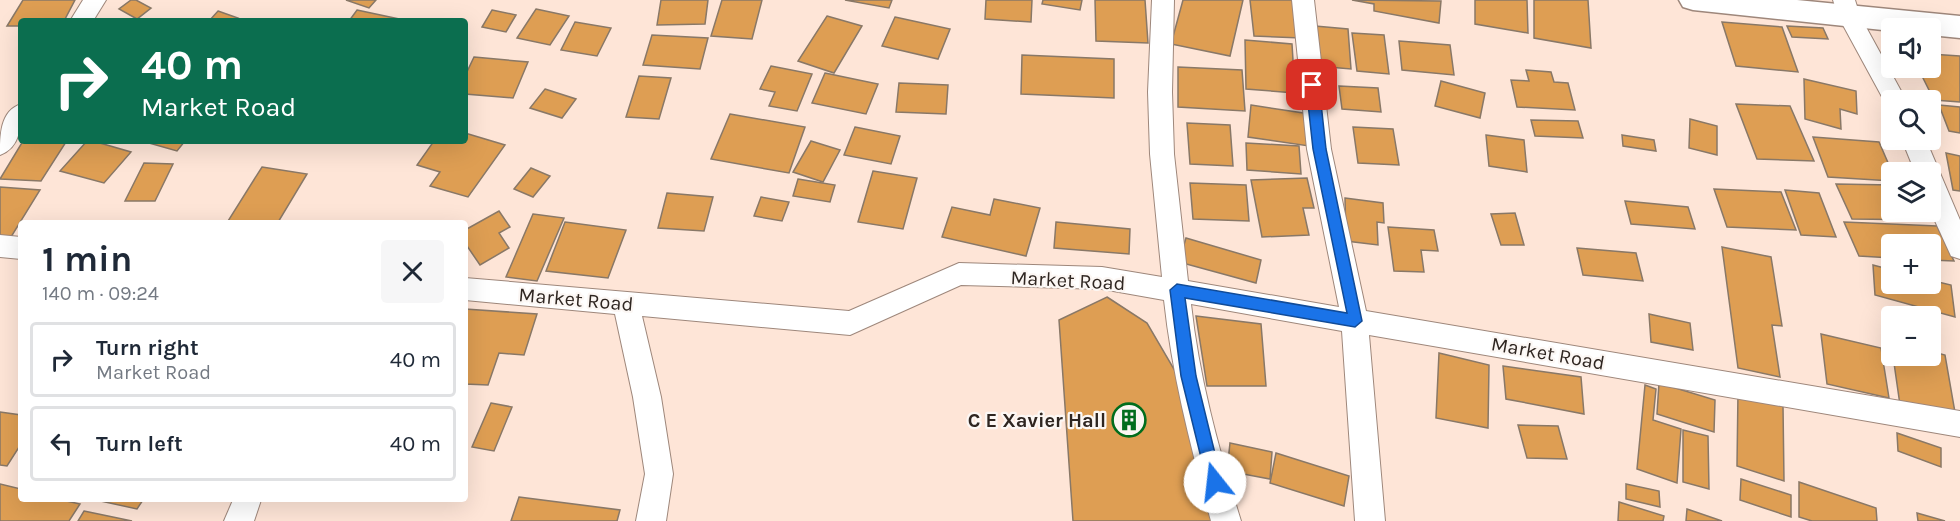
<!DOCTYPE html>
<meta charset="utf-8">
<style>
:root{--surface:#fff;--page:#f6f6f7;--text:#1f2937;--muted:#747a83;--line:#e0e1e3}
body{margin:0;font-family:Karla,sans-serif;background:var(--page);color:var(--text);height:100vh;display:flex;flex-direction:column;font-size:22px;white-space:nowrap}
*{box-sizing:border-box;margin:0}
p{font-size:20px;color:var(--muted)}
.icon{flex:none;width:33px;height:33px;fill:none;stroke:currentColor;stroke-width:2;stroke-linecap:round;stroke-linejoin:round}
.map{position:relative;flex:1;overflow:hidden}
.side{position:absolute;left:18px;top:220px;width:450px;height:282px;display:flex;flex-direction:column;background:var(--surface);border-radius:6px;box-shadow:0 6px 24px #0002}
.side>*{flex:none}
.banner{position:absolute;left:18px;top:18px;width:450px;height:126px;border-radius:6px;box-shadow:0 6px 24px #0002;background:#0b6e4f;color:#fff;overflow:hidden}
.buttons{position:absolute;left:1881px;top:18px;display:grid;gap:12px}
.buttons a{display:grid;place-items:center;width:60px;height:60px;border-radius:6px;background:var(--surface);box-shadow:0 6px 24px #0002;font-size:30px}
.pin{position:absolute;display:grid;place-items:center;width:51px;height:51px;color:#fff;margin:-26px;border-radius:12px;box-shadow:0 3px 9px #0006}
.me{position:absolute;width:66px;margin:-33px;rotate:344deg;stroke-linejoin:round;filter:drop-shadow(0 0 4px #0008)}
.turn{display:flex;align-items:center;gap:21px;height:126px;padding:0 24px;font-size:27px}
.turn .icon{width:78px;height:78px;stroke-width:2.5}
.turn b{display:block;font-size:42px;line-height:51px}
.round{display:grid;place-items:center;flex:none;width:63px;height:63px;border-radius:6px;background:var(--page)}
.overview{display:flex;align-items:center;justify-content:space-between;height:102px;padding:0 24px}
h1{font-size:36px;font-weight:700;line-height:45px}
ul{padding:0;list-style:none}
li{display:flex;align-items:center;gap:18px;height:75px;margin:0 12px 9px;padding:0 12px;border:3px solid var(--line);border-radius:6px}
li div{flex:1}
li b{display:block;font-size:22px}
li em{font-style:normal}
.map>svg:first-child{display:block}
</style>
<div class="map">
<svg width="1960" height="521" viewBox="0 0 1960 521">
<rect width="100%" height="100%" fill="#fee5d7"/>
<!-- building -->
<g fill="#de9e53" stroke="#897867" stroke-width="1.5">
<path d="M23,0H75L64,21H21V26H7Z"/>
<path d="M131,0H136L151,8L137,19L119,9Z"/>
<path d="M346,0H376L369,8Z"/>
<path d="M661,0H708L705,24L657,25Z"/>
<path d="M722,0H762L752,39L711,36Z"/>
<path d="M845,0H892L889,8Z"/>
<path d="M986,0H1032L1031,22L985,19Z"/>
<path d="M1043,0H1082L1080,10L1042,4Z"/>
<path d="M1095,0H1145L1148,43L1096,41Z"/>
<path d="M1183,0H1243L1230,56L1171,44Z"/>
<path d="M1250,0H1295L1301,38L1254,36Z"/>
<path d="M1352,0L1441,1L1439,23L1374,11V4Z"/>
<path d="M1475,0H1527L1528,33L1475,24Z"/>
<path d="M1534,0H1588L1591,48L1534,38Z"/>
<path d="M536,9L569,16L550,45L517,38Z"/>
<path d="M357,10L404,20L349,21Z"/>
<path d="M492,10L516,15L506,32L482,27Z"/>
<path d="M218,11L238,18L235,21H209Z"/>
<path d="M827,16L862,26L834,73L798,61Z"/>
<path d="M895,17L950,29L938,59L882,46Z"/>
<path d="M575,22L611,28L597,56L561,50Z"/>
<path d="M1722,22L1782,27L1798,72L1736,66Z"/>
<path d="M1315,26L1348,29L1351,69L1317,66Z"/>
<path d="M1787,26L1823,28L1828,39L1792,37Z"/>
<path d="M1352,33L1384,35L1389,74L1357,71Z"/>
<path d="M652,35L708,38L700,69L643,65Z"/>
<path d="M1245,40L1292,44L1295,93L1246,89Z"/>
<path d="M1399,41L1450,45L1454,75L1402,70Z"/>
<path d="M1930,54L1960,56V102L1934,100L1918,68H1930Z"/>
<path d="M1022,55L1114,59V98L1021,94Z"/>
<path d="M474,57L528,62L513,98L465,94V76Z"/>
<path d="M771,66L812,74L797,111L769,106L775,92L760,89Z"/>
<path d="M1178,67L1242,70L1245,111L1178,107Z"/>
<path d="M1526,70L1551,72L1554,82L1568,83L1575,110L1517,107L1511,80L1529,81Z"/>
<path d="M825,73L878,84L866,114L812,103Z"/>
<path d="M639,76L671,78L659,119L626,117Z"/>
<path d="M1804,79L1856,91L1857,114L1840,109L1841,129L1805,119Z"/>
<path d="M1441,81L1485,93L1480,118L1435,106Z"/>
<path d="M899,83L948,85L946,114L896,112Z"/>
<path d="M1339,86L1378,88L1381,112L1342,109Z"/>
<path d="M545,89L576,99L562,118L530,108Z"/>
<path d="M1736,104L1790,106L1814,161L1757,159Z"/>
<path d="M1251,105L1310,114L1309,146L1248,137Z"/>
<path d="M1939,105L1960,107V133L1949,131Z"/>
<path d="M730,114L805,127L789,173L711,159Z"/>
<path d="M1690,119L1717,126V155L1689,148Z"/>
<path d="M1531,120L1578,121L1583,138L1535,136Z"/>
<path d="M1187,123L1230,125L1233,166L1190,164Z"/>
<path d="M855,127L900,136L891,164L844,155Z"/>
<path d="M1353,127L1393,129L1399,165L1358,163Z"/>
<path d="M465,133L505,145L468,197L430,186L440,172L417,165L434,141H465Z"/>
<path d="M1486,135L1524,140L1527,172L1489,166Z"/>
<path d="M1622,135L1654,140L1656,151L1623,146Z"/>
<path d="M1813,137L1879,142L1892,172V181L1828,177Z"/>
<path d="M23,141L66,142L41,181L0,179Z"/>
<path d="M87,141H93L131,152L104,183L60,171Z"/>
<path d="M142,141H185L177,151Z"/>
<path d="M811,141L840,150L823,182L793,172Z"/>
<path d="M1246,143L1299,146L1301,174L1247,170Z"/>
<path d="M1946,153L1960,156V191L1953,190Z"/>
<path d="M144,163L173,164L155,201H125Z"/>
<path d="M262,167L307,174L277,224L228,221Z"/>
<path d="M531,168L550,176L533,197L514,189Z"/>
<path d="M873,171L917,178L903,229L858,222Z"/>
<path d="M1307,178L1314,208H1303L1309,235L1262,237L1251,180Z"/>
<path d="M798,179L835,185L830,202L793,196Z"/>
<path d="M1190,183L1246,185L1249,221L1193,219Z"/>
<path d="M1836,184L1892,185V212H1928L1932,220L1852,219Z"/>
<path d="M0,187L40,190L11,237L0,236Z"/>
<path d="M1714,189L1781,192L1796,230L1727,227Z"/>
<path d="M1785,190L1819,193L1836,237L1801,235Z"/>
<path d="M667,193L713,197L704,231L658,228Z"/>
<path d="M761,197L789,202L782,221L754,216Z"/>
<path d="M1345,198L1383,203L1384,223L1377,222L1378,245L1346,241Z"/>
<path d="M994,199L1040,208L1026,256L942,237L952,207L990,215Z"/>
<path d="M1625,201L1688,207L1695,229L1631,224Z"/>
<path d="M499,211L510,227L499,233L509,248L480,265L465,243V230Z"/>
<path d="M1515,213L1524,245H1501L1491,214Z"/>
<path d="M533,214L564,218L537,281L506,277Z"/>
<path d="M565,222L626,230L608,278L546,271Z"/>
<path d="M1056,222L1130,229L1129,254L1054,248Z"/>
<path d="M1844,222L1937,226L1954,261L1930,260V244H1892V258L1859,256Z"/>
<path d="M1388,227L1434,230L1438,251L1421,250L1424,272L1394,271Z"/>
<path d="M1186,238L1261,260L1256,283L1179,262Z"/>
<path d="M1722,247L1771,257L1782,326L1772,325L1780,377L1738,368Z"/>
<path d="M1577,248L1636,253L1643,281L1583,275Z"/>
<path d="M1873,265L1892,270V284H1930V280L1951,285L1955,317L1875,295Z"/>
<path d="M1107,297L1147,323L1178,376L1216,521H1073L1059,320Z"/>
<path d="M465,309L537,314L524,355L499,353L488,385L465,384Z"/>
<path d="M1649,314L1690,323L1693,350L1651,342Z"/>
<path d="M1196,316L1261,324L1266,386H1207Z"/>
<path d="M1821,334L1881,348L1889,398L1827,384Z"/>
<path d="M1930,351L1945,355L1956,418L1900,405L1893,356H1930Z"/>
<path d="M1439,353L1489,365L1488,428L1436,418Z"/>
<path d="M1503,366L1581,377L1584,414L1506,399Z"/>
<path d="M1659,383L1715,400L1714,432L1657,414Z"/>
<path d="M1645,385L1656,389L1653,420L1681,429L1677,483L1637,469Z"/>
<path d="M1738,392L1783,406L1784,481L1737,466Z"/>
<path d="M491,403L512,407L494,451L472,447Z"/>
<path d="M0,412L21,415V444L7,466L0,465Z"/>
<path d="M1518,425L1558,426L1567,459L1527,458Z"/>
<path d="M1683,430L1708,436L1709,489L1683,482Z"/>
<path d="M1897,433L1941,448V467L1898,451Z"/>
<path d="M1230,443L1272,452L1270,479L1227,471Z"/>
<path d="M1276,453L1349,476L1344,506L1270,483Z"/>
<path d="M1741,479L1791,495V517L1740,500Z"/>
<path d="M1799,482L1876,508L1877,521H1812L1799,517Z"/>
<path d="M0,484L21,489V500H62L80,504L69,521H0Z"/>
<path d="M1626,484L1659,491L1660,507L1626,499Z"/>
<path d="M519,497L620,510L617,521H511Z"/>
<path d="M96,500H143L137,509Z"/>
<path d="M1619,502L1664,516L1663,521H1618Z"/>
<path d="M1687,509L1722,521H1686Z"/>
<path d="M84,511L132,521H78Z"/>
<path d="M1917,513L1945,521H1918Z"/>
</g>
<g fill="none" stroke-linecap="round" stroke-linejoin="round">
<defs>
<g id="street">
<path d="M83,0H106L93,21H70Z"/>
<path d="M1152,0H1174L1172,92L1174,154L1188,281L1339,307L1307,149L1292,0H1314L1331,149L1366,311L1960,411V437L1369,335L1385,521H1355L1342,331L1191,304C1199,378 1219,450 1241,521H1211C1191,448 1172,375 1164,300L1102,289L961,285L850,335L642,316L661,397L673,474L666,521H636L645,474L633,397L615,314L465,300V278L849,311L959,263L1102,267L1162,277L1150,154L1148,92Z"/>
<path d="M1833,0H1855L1860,16L1906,100H1892V108L1887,106L1838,16Z"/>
<path d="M21,104C21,123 22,147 0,155C0,135 0,111 21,104Z"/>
<path d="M1902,140H1926L1960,220V259L1951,256L1930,210V172H1915Z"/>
<path d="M0,235L21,237V259L0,257Z"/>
<path d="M233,500H261L254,521H224Z"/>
</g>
<path id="secondary" d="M1679,0H1797L1960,16V38L1930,35V28H1892V31L1693,10L1683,7Z"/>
</defs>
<!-- street casing -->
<use href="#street" stroke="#9e877b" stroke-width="2"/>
<!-- secondary casing -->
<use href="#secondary" stroke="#9e877b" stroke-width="3"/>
<!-- street -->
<use href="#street" fill="#fff" fill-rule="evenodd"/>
<!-- secondary -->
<use href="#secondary" fill="#fff" fill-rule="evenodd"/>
</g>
<!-- route -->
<path fill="#1a73e8" stroke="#114b97" stroke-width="1.5" d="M1312,81L1319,85L1326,149L1362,321L1355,327L1185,298L1196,376L1222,482L1220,487L1215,489L1209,487L1207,482L1181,376L1170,290L1177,284L1347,313L1313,149L1306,85Z"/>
<!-- icons -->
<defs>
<symbol id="building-ring" viewBox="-11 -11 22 22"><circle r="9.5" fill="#fcf7f4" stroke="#026d1d" stroke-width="1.5"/><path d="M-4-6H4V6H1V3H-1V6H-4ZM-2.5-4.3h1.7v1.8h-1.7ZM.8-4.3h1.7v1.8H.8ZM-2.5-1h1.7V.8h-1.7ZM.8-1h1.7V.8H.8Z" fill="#026d1d"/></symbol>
</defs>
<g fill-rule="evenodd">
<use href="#building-ring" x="1110" y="401" width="38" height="38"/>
</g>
<g text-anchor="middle" stroke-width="4.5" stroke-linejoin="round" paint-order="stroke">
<!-- street labels -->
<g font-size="20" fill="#2f2621" stroke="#fcf7f4">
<text transform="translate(1068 280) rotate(3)" y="7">Market Road</text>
<text transform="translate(576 299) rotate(5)" y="7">Market Road</text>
<text transform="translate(1548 353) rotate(10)" y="7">Market Road</text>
</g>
<!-- poi labels -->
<g font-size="20" font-weight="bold" fill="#2f2621" stroke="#fcf7f4" text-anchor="end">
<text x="1106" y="427">C E Xavier Hall</text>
</g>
</g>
</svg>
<div class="buttons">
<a><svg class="icon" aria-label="sound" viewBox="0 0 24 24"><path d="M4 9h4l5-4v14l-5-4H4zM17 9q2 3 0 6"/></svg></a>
<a><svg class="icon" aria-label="search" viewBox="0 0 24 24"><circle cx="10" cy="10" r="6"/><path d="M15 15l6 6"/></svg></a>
<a><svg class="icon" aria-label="layers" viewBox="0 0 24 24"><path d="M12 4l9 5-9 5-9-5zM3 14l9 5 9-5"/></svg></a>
<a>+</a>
<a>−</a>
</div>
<div class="pin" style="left:1312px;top:85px;background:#d93025"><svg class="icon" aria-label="arrive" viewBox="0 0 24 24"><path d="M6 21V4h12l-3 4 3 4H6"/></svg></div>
<svg class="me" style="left:1215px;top:482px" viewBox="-20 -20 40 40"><circle r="19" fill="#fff"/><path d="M0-13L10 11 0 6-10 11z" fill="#1a73e8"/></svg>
<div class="banner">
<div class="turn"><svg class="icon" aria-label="right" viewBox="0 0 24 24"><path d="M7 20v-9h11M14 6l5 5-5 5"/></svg><div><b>40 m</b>Market Road</div></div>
</div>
<section class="side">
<div class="overview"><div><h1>1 min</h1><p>140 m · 09:24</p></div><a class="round"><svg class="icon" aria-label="close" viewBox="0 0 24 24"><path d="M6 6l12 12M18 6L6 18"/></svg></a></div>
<ul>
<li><svg class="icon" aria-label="right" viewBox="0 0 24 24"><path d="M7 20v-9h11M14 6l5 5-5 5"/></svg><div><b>Turn right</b><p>Market Road</p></div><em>40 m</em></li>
<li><svg class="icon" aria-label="left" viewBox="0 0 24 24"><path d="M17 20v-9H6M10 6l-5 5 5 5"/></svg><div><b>Turn left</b></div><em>40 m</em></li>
</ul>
</section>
</div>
